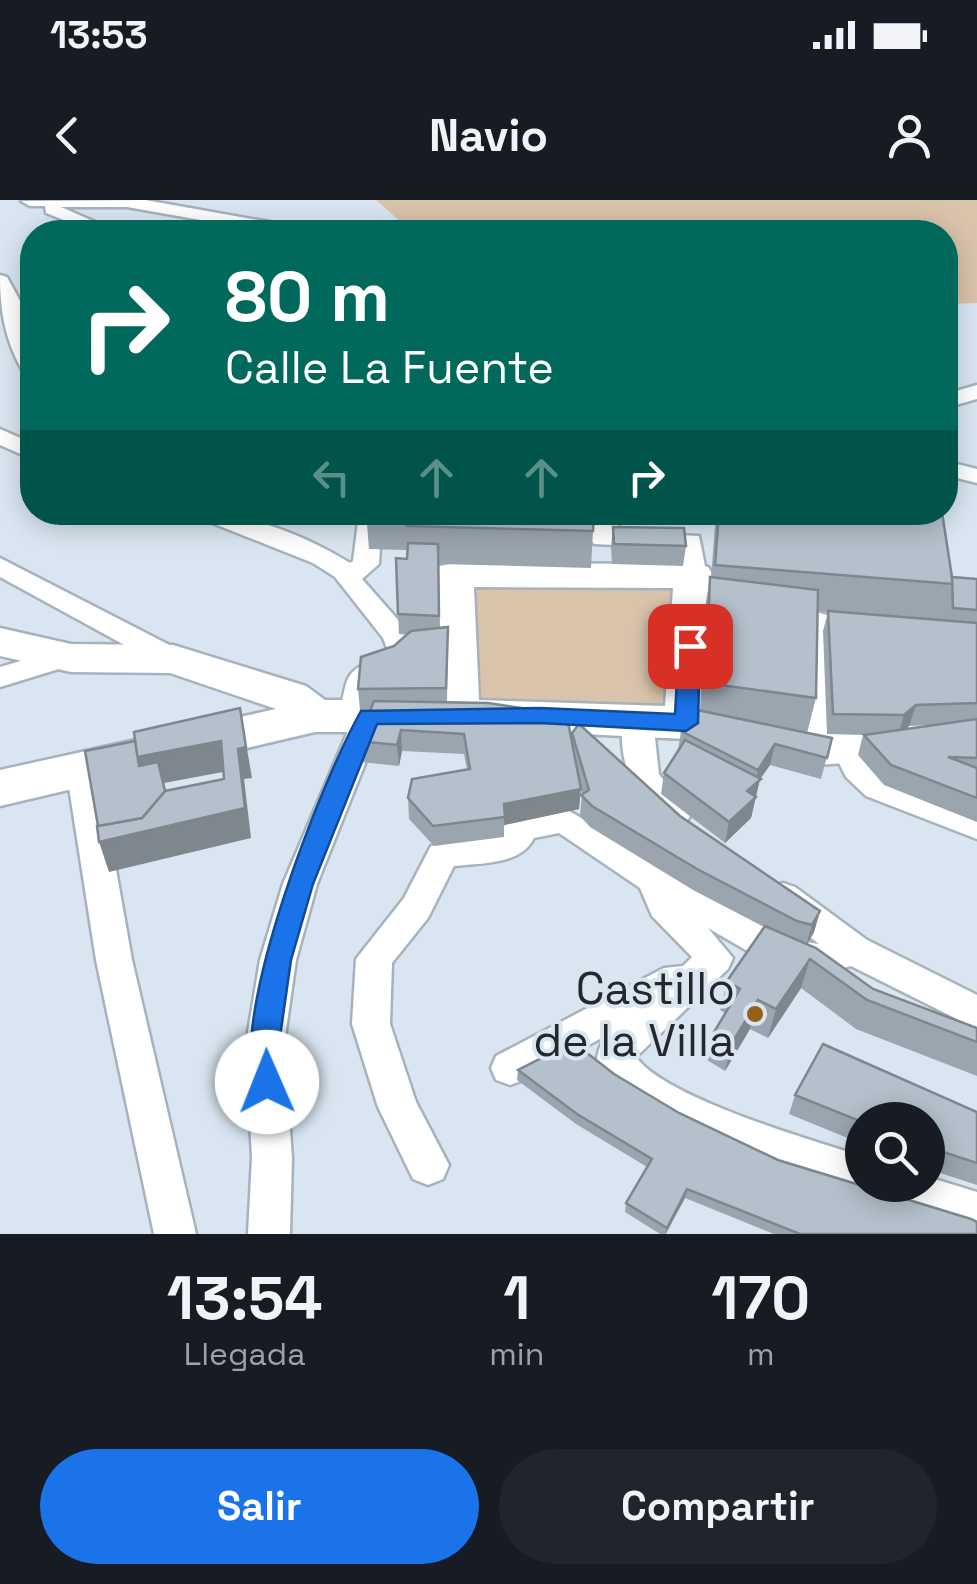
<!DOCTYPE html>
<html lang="es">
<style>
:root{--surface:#171b24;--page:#20242c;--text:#f1f3f6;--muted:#9ea1a6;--accent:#1a73e8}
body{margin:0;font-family:"Space Grotesk",sans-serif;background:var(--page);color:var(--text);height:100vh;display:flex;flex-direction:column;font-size:38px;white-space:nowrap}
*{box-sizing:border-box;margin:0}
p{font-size:32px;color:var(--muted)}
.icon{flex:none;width:55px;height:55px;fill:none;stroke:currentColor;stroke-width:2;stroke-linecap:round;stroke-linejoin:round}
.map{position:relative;height:1034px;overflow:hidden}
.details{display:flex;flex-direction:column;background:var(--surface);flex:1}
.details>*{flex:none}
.top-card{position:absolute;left:20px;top:20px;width:938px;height:305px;border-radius:40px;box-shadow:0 5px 25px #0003;background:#00695c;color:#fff;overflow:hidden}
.tools{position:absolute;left:845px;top:902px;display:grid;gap:20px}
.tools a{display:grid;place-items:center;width:100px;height:100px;border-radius:50%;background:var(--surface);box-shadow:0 5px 25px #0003;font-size:50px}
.pin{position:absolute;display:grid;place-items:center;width:85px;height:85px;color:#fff;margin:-42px;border-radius:20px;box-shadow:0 5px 15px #0006}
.me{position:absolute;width:110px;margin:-55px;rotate:359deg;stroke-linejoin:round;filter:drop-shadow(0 0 8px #0008)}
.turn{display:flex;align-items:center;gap:35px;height:210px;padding:0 40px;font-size:45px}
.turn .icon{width:130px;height:130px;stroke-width:2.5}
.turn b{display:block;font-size:70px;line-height:85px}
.lanes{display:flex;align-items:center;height:95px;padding:0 40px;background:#0003;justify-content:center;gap:50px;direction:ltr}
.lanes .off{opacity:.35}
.eta{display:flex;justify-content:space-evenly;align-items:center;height:170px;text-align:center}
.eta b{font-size:60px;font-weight:600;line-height:70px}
.primary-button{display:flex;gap:20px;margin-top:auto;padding:20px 40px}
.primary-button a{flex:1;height:115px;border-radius:60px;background:var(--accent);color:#fff;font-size:40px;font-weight:600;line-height:115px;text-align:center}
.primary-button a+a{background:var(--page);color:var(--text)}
.status{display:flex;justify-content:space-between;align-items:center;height:70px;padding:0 50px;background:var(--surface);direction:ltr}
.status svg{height:28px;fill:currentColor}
header{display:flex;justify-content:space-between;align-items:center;height:130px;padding:0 40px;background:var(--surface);font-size:45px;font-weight:600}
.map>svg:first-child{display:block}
</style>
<div class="status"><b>13:53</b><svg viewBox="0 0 49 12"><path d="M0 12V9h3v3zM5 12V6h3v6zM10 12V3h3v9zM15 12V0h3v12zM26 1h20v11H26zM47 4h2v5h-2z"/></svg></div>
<header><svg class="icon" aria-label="back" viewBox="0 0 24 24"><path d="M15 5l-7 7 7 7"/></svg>Navio<svg class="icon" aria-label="person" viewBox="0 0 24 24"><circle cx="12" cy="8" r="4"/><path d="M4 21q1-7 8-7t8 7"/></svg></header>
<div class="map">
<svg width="977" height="1034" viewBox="0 0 977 1034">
<rect width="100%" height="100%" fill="#d9e6f1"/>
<!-- green -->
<g fill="#dac3ab">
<path d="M376,0H977V103L945,104V32H412Z"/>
<path d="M454,375L694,376L686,523L457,515Z"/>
</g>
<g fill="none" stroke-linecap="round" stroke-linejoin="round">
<defs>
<g id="street">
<path d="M145,0L297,27L306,32H269L127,7H61L118,32H94L46,13L45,6H30L21,1Z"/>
<path d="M0,75L7,77L26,112L25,136L32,149V174L24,173C5,142 0,110 0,75Z"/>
<path d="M977,185V199L945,208V194Z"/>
<path d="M0,229L32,243V259L0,245Z"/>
<path d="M945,261L977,269V283L945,275Z"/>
<path d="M194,312C246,312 305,335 350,363L353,361L359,314L382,312L379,364L362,379L406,429L418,457L414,464L375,482L371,506L380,509L384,516L317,684L296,760L284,844L292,958L290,1034H248L252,958L246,844L260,760L283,684L351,524L340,515C348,468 346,472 389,453L383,438L335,377L313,363L197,317Z"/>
<path d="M595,312H620L617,332L699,336L707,376L703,382H685L678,348L594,344L590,339Z"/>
<path d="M0,358L183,452L187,459L183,466H163L0,377Z"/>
<path d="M817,412L827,415L831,421L832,546L836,539L847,536L858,539L870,562L888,580L977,614V639L866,596L846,577L832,549L828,557L817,560L806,557L802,549L803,421L807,415Z"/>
<path d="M65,448L75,450L79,457L75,464L0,487V467Z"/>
<path d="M638,510L649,513L653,520L659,574L690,616L685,625C641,639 609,544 627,513Z"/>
<path d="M82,557L93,560L98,568L132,760L196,1034H154L96,760L66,568L71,560Z"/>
<path d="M564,608L790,740L819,744L771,707L766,697L771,687L783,683L795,687L867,740L977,795V829L851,766C791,783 759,757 708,728L733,758L728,769L636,857C665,898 811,940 862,956V985H928V977L977,992V1034L876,999L873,991L862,996C794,973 654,932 605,883C592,869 596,846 609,834L524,880L510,885L496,880L491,868L496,856L664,768L683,766L692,757L652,716L640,688L559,633L534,638C521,665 481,663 454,666L428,718L392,763L390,824L416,902L449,965L443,979L428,985L413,979L378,907L352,824L356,759L404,698L431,646L498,635L509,619Z"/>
</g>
<path id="secondary" d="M454,363L694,364L708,367L714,376L709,512L817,533L904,527L977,515V547L904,559L817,565L686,539L540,532H315L0,606V570L276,509L170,473L71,472L0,456V428L71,444L173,445L306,486L325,500H434V375L440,366ZM474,387L673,388L665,506L479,500Z"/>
</defs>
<!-- street casing -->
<use href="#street" stroke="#a6b2bd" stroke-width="5"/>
<!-- secondary casing -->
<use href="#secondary" stroke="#a6b2bd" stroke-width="5"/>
<!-- street -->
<use href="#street" fill="#fff" fill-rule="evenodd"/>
<!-- secondary -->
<use href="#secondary" fill="#fff" fill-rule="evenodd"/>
</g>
<!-- wall -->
<g fill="#9ba5af" fill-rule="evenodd">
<path d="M366,312H594L591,368L439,364L440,428L448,427L447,503L572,542V533L680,616L820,711L814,732L807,744L873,789L977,828V876L856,829L801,788L768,838L750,829L725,871L707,860L714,832L725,813L720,810L727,781L764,727L693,690L590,627L580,616L582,594L580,586L579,609L504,625V637L434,646L409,619L408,598L467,570L464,554L402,551L399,566L360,562L358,541L370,510H360L358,489L394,446L407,435L399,434L398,414L407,350L369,349Z"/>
<path d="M716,312H942L952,377L977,379V622L884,585L858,555L863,535L827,534L823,431L828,412L817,411L816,498L807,533L832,538L821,579L770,565L760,579L751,618L725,643L661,594L664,573L678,551L681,531L700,510L704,414L710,377H711ZM934,525L906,529L909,526Z"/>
<path d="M613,327L686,346L683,366L612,364L611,347Z"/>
<path d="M518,870L614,874L679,913L778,960L977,1034H774L685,998L666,1034H660L625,1012L626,1003L647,967L576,924L517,880Z"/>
<path d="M795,895L977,912V985L928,969V920H862V944L789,914Z"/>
</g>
<!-- shaded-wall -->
<g fill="#7e868e">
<path d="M916,505L909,526L898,536L904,515Z"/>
<path d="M240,508L252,578L244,579L251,638L109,672L99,642L145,587L137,557L221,541L228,571L164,583L173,621L245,608L238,549Z"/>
<path d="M401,530L402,551L399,566L397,545Z"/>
<path d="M775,544L770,565L760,579L751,618L725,643L729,622L747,591L754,584L758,570Z"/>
<path d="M581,589L579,609L504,625V604Z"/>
<path d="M820,711L814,732L806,746L812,725Z"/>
<path d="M810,759L801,788L768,838L776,809Z"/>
<path d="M758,800L750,829L725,871L732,843Z"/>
<path d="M687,989L685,998L665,1034L667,1028Z"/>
</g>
<!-- building -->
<g fill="#b4c0cb" stroke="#7e868e" stroke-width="2.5">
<path d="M391,312H594L593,331L407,326L409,313Z"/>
<path d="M719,312H942L953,384L715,365Z"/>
<path d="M613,327L684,328L686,346L614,344Z"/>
<path d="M408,343L438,344L439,416L398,414L396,358L407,359Z"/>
<path d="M710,377L818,390L816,498L706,483Z"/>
<path d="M952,377L977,379V410L953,408Z"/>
<path d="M828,411L977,423V503L916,505L904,515L833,514Z"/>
<path d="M448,427L446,488L358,489L361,457L394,446L411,431Z"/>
<path d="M374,501L488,503L528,509L568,522L581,589L504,604L505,617L433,626L408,598L412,579L470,569L464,534L401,530L397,545L358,541Z"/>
<path d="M240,508L246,547L238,549L245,608L99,642L97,626L142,618L165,591L224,579L221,541L137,557L134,532Z"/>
<path d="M697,510L832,538L827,558L775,544L758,570L681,531Z"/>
<path d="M977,519V558L948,557L977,568V598L891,565L864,535Z"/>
<path d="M579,524L680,616L820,711L812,725L797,721L697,669L592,606L581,595L589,590L572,533Z"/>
<path d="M685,540L761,579L747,591L756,597L729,622L664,573Z"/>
<path d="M135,541L139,566L158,562L165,591L142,618L98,626L85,551Z"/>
<path d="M765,726L816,748L873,789L977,828V842L867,800L810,759L776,809L758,800L732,843L714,832L740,789L727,781Z"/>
<path d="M573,842L614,874L679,913L778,960L971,1019L977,1022V1034H800L687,989L667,1028L626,1003L652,959L577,914L518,870Z"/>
<path d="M823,844L977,912V963L928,947V920H862V922L795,895Z"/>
</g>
<!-- route -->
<path fill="#1a73e8" stroke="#114b97" stroke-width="2.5" d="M690,439L700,446L698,523L686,531L540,523L377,524L313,684L291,760L279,844L282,882L278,891L267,895L257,891C225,823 323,578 361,511L540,508L675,514L679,446Z"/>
<!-- markers -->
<circle fill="#966117" stroke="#d9e6f1" stroke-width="4" cx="755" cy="814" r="10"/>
<g text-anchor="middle" stroke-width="8" stroke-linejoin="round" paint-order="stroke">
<!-- near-poi labels -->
<g font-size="45" fill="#23282c" stroke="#d9e6f1" text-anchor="end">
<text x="735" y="804">Castillo<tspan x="735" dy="52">de la Villa</tspan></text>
</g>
</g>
</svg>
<div class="tools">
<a><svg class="icon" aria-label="search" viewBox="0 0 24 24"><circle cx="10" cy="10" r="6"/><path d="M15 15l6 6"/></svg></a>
</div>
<div class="pin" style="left:690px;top:446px;background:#d93025"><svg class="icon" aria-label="arrive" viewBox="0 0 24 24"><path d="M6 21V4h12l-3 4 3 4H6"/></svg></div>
<svg class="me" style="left:267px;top:882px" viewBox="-20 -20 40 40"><circle r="19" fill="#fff"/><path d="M0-13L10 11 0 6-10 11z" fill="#1a73e8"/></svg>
<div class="top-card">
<div class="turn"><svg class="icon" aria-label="right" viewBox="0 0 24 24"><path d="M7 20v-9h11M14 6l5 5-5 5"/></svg><div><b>80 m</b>Calle La Fuente</div></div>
<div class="lanes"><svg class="icon off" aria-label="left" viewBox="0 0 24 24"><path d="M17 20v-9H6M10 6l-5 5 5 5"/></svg><svg class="icon off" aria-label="ahead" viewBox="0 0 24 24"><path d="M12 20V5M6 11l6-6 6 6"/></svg><svg class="icon off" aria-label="ahead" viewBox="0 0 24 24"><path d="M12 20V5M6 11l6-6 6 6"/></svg><svg class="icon" aria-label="right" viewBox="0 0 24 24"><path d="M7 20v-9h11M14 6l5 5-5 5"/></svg></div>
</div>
</div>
<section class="details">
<div class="eta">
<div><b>13:54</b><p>Llegada</p></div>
<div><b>1</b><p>min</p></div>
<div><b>170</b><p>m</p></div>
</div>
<div class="primary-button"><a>Salir</a><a>Compartir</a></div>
</section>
